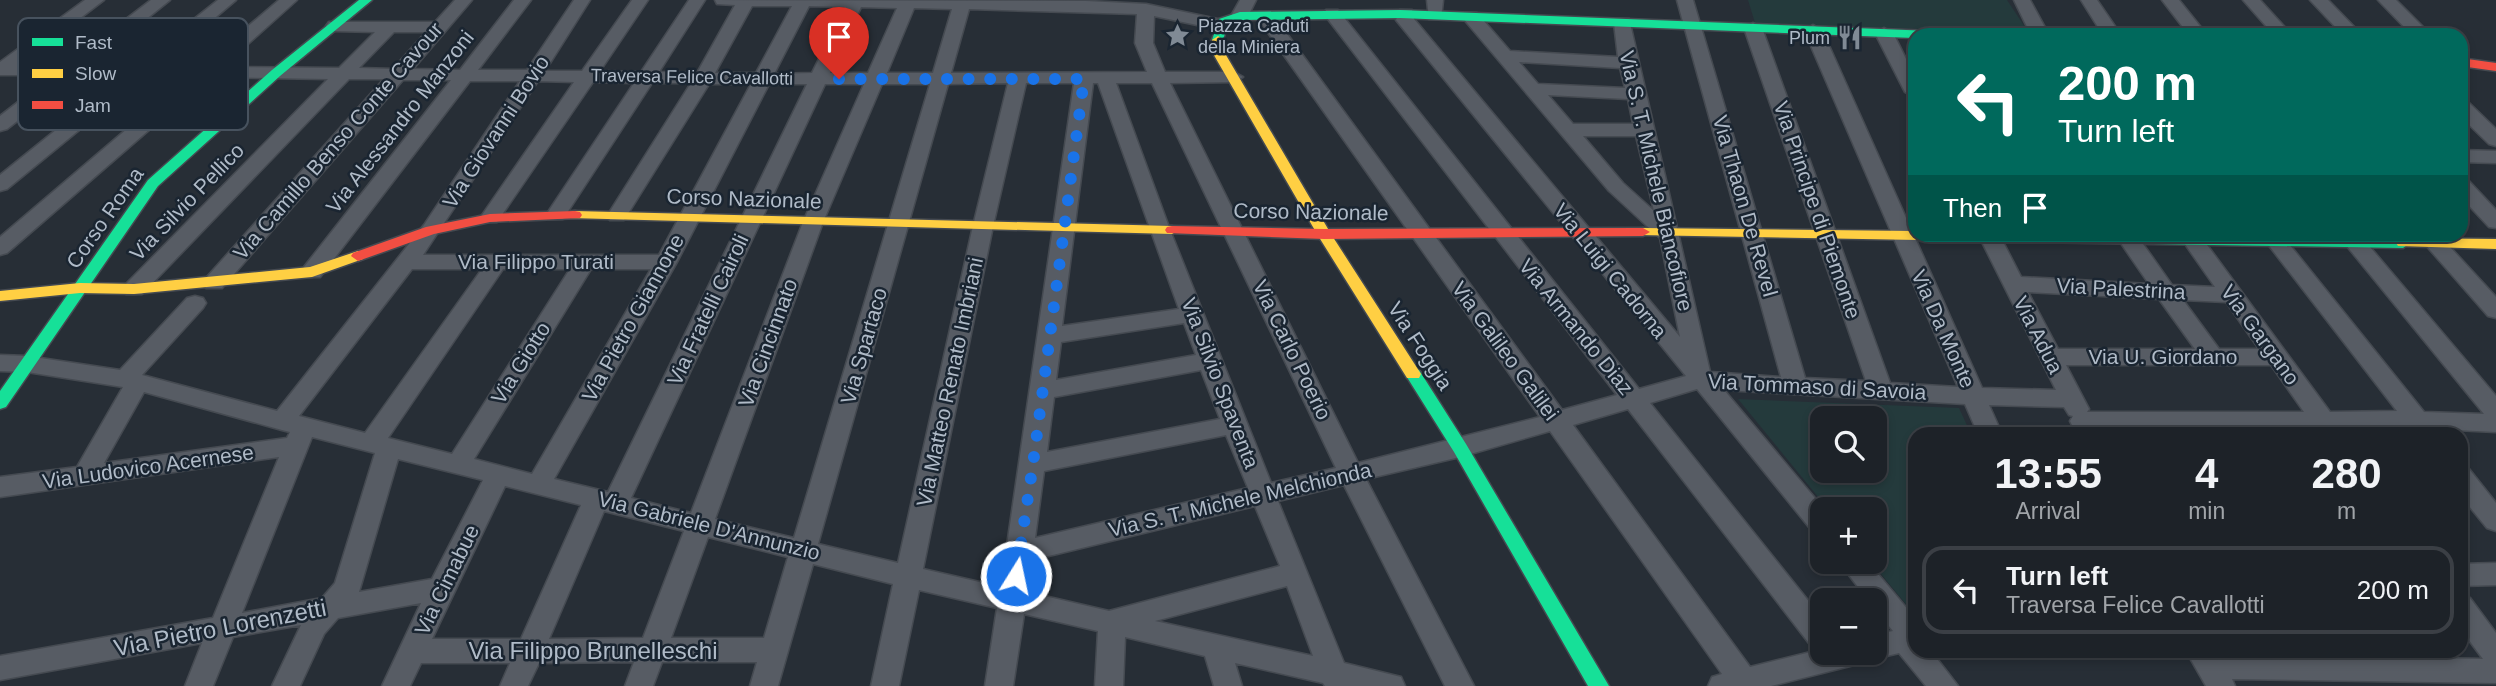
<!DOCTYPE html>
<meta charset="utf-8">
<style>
:root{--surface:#1d2228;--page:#2a2f34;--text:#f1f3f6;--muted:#a0a4a8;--line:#3b3f45}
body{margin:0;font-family:Helvetica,sans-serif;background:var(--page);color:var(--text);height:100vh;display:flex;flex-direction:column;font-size:26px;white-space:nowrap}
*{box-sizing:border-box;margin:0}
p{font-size:23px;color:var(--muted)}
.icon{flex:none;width:38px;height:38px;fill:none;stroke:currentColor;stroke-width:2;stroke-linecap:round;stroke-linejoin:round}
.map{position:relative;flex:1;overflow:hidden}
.drawer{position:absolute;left:1908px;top:427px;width:560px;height:231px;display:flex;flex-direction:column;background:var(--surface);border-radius:21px;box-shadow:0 4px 10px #0003,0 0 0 2px var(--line)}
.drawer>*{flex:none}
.banner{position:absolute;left:1908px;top:28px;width:560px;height:214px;border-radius:21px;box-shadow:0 4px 10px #0003,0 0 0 2px var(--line);background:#00695c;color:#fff;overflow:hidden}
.buttons{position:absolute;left:1810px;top:406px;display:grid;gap:14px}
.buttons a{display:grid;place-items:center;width:77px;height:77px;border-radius:14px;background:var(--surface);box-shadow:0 4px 10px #0003,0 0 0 2px var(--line);font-size:35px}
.pin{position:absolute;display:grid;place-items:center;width:60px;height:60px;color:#fff;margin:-72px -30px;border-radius:50% 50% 50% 0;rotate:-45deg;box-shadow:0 0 7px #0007}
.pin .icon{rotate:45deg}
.me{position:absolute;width:77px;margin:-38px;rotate:10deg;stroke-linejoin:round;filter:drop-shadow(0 0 5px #0008)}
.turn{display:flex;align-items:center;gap:24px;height:147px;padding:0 35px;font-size:32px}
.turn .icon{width:91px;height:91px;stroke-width:2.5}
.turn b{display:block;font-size:49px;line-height:60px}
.then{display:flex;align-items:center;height:66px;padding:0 35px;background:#0003;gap:14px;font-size:26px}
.eta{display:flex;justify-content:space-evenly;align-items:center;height:119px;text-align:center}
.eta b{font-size:42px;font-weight:700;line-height:49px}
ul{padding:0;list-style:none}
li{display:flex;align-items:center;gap:21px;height:88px;margin:0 14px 10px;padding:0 21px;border:4px solid var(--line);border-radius:21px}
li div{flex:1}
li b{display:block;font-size:26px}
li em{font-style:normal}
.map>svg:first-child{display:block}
</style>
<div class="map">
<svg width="2496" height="686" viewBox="0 0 2496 686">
<rect width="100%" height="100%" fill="#272e36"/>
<!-- green -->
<g fill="#243a3c" fill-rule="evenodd">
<path d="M1748,0H2007L2029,33L1755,23Z"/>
<path d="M1738,399L1959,408L1971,434H1914V614L1871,562H1874V509H1828ZM1822,418H1874V471H1822Z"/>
</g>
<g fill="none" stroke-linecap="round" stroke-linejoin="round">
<defs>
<g id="street">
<path d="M85,0H104L20,64H67L151,0H170L89,65H136L218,0H236L158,66H201L279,0H297L222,67L339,68L375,32L335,31L326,26L329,22H435L455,0H472L413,69L460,70L514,0H531L478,70H527L574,0H590L545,71H582L632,0H648L600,71L641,72L689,0H705L659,72L697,73L735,5L717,4L715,0L1086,1L1146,4L1227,21L1230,25L1221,30L1154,16L1153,43L1165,72H1234L1243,77L1234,82L1170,83L1358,463L1540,417L1259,20L1256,16L1259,12H1271L1562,410L1617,395L1324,14L1326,10H1338L1639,389L1686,376L1396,20L1400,10H1412L1414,19L1680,337L1660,238L1609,191L1462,17L1465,13H1477L1510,51L1618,57L1614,23L1617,19H1629L1710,372L1781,377L1677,0H1693L1805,378L1866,381L1744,28L1753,23L1762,28L1890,383L1958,387L1804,30L1813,25L1822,30L1982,388L2056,390L1978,234H1999L2021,277L2149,284L2118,239L2121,234H2136L2172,285L2215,287L2178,234H2199L2330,412L2397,411L2260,234H2281L2424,412L2484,414L2337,234H2359L2496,396V432L2436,429L2433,434H2414L2410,429H2342L2340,434H2320L2316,429L2082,430L2073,427L2070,421L2073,416L2069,415L2064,407L1989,405L2002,434H1978L1965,404L1724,390L1824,509H1822V535L1813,532L1697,389L1650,403L1822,618V653H1874V635L1893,631L1874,608V600H1868L1839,562H1868L1914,617V651H1931L1958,686H1926L1899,653L1874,659L1867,656L1864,661L1854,665L1771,686H1708L1712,677L1722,674L1550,431L1460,457L1366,479L1474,686H1445L1344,485L1278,501L1344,663L1401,677L1405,686H1325L1323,683L1235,663L1242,686H1214L1205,656L1125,637L1123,686H1095L1098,631L1024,614L1013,686H985L997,608L919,590L899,686H871L893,584L813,564L778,686H750L757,662H662L653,686H625L634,662L539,663L528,686H500L510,663H421L410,686H382L421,603L338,618L324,634L300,686H272L301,625L233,637L213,686H185L202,643L0,680V656L213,618L279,457L0,497V477L77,467L123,387L27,372L0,371V355L27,356L120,370L187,298L195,296L203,298L206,303L203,308L142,375L277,411L424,225L520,81H470L320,277H304L301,272L304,267L451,80H403L222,288H206L203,283L206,278L384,79H349L142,294H126L123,289L126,284L328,79L210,77L7,253L0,255V237L188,77L145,76L7,189L0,191V175L123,76L76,75L7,129L0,131V116L53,75H0V62ZM752,6H792L756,73H715ZM809,6L845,7L812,73L774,74ZM861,7L897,8L868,73H830ZM914,8L952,9L933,73H887ZM969,9L1137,14L1135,43L1147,72L951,73ZM394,32H426L393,69L359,68ZM1519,62L1620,68L1625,88L1538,84ZM538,81L574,82L480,218L483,222H497L593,82L634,83L546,215L549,219H563L652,83H691L607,216L610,220H624L709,84H751L659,255H423ZM1008,83L973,226L898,563L818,544L948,84ZM1026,83H1074L1001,587L923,569L993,226ZM1093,83H1098L1179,309L1062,326ZM1116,83H1152L1336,468L1271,483L1170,230ZM769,84H807L608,492L554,479L677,262ZM825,84H864L803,222L691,513L631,498ZM882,84H930L794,538L715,519L823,222ZM1548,95L1628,99L1633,124H1573ZM1583,136H1636L1654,211L1623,183ZM412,269H482L365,433L299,416ZM503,269H570L452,454L388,438ZM591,269H651L532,474L474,459ZM2028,292L2159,299L2195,349H2058ZM2183,300L2226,302L2259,349H2219ZM1184,323L1196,355L1056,380L1061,342ZM2066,365H2271L2304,412H2087L2089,409ZM1201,370L1220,419L1047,452L1054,397ZM144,392L282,430L290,432L287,438L104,463ZM1628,409L1812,647L1819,650L1750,667L1573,425ZM1226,435L1248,488L1035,538L1044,471ZM312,437L375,453L335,583L322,598L242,613ZM398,459L483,480L432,579L359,592ZM505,486L581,505L521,639H432ZM1255,506L1280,566L1109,611L1027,592L1032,560ZM604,511L684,531L643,638L549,639ZM708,537L788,557L764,638H671ZM1287,586L1313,656L1155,621Z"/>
<path d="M1240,0H1256L1246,20L1240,21L1231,16Z"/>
<path d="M1427,0H1443L1441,19H1429Z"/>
<path d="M2014,0H2030L2049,35H2031Z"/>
<path d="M2081,0H2097L2121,35H2103Z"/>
<path d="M2162,0H2179L2207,35H2189Z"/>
<path d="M2243,0H2260L2292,35H2274Z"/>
<path d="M2310,0H2328L2362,35H2343Z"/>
<path d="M2378,0H2396L2431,35H2412Z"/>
<path d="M1884,28L1893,33L1914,75V97L1905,92L1875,33Z"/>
<path d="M2460,100L2467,101L2496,129V146L2489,144L2460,116Z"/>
<path d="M2460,150L2496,151V163L2460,162Z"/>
<path d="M2460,177L2467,179L2496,210V228L2489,227L2460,196Z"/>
<path d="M2416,234H2438L2496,297V318L2488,316Z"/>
<path d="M2460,467L2469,469L2496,503V531L2487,528L2460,495Z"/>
<path d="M2496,563V585L2460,586V564Z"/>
<path d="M2460,595L2470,598L2496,633V683L2232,679L2235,686H2206L2186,651H2215L2217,654L2483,659L2460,628Z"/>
</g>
<g id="fast">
<path d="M359,0H372L280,76L158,186L6,407L0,409V391L148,180L272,70Z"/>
<path d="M1400,10L1932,31L1938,35H1914V38L1400,18L1241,20L1228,24L1222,43L1218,44L1212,40L1219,19L1240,12Z"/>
<path d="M2025,234L2403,238L2410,243L2403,248L2031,242L2026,240Z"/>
<path d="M1413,368L1419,370L1466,444L1609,686H1588L1454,452L1405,374Z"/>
</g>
<g id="slow">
<path d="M1218,36L1224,40L1223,50L1331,234L1421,374L1419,378H1407L1317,234L1211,50L1212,40Z"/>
<path d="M575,211L1172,226L1179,230L1172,234L570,218L568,215L570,212Z"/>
<path d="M1643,228L1914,231V234H2037L2038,237L2031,242L1638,235L1636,232Z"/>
<path d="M2403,238L2496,239V249L2398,246L2396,243L2398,240Z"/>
<path d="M358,251L365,256L363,259L312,277L134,294L80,293L0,301V291L80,283L134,284L310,267Z"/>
</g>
<g id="jam">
<path d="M2460,58L2496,63V71L2460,66Z"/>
<path d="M575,211L580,212L582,215L580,218L490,222L434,234L358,261L351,256L353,253L426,227L490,214Z"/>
<path d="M1172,226L1324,229L1643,228L1650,232L1643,236L1324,239L1167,233L1165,230L1167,227Z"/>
</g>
</defs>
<!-- street casing -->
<use href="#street" stroke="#454a51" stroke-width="3"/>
<!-- fast casing -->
<use href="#fast" stroke="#454a51" stroke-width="3"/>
<!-- slow casing -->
<use href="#slow" stroke="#454a51" stroke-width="3"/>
<!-- jam casing -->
<use href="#jam" stroke="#454a51" stroke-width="3"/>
<!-- street -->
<use href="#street" fill="#575c64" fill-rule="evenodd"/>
<!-- fast -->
<use href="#fast" fill="#16e098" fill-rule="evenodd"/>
<!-- slow -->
<use href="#slow" fill="#ffcf43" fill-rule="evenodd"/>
<!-- jam -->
<use href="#jam" fill="#f24e42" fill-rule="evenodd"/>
</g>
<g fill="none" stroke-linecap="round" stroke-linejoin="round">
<!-- route -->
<path stroke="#1a73e8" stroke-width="12" stroke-dasharray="0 21.6" d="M839,79H1084L1033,464L1016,576"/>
</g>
<!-- icons -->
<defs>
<symbol id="sight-bare" viewBox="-9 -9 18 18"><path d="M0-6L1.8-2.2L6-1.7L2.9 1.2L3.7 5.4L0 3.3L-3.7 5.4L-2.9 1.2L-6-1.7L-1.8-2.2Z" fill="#808a95" stroke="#1a2531" stroke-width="2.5" paint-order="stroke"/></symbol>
<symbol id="restaurant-bare" viewBox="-9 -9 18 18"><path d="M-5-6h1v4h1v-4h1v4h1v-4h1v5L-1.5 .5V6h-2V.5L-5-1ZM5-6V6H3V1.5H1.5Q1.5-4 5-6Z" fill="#808a95" stroke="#1a2531" stroke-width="2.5" paint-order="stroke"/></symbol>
</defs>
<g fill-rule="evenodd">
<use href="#sight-bare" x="1160" y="18" width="35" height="35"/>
<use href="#restaurant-bare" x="1832" y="20" width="35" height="35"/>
</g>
<g text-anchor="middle" stroke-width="5" stroke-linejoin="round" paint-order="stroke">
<!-- far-poi labels -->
<g font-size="18" fill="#b0bbc8" stroke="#1a2531" text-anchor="start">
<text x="1198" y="32">Piazza Caduti<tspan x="1198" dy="21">della Miniera</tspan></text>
<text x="1830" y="44" text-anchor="end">Plum</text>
</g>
<!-- far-street labels -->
<g font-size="18" fill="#b0bbc8" stroke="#1a2531">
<text transform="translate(692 77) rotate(1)" y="6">Traversa Felice Cavallotti</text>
</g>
<!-- street labels -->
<g font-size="21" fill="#b0bbc8" stroke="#1a2531">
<text transform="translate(400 122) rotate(-52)" y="7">Via Alessandro Manzoni</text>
<text transform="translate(496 132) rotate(-57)" y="7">Via Giovanni Bovio</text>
<text transform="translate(338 141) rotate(-49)" y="7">Via Camillo Benso Conte Cavour</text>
<text transform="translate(1656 181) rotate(77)" y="7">Via S. T. Michele Biancofiore</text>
<text transform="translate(744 199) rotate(2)" y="7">Corso Nazionale</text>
<text transform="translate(187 202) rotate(-46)" y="7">Via Silvio Pellico</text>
<text transform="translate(1745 206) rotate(74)" y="7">Via Thaon De Revel</text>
<text transform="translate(1817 210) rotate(71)" y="7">Via Principe di Piemonte</text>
<text transform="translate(1311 212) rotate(1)" y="7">Corso Nazionale</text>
<text transform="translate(105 218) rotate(-55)" y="7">Corso Roma</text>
<text x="536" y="269">Via Filippo Turati</text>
<text transform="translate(1610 271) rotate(51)" y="7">Via Luigi Cadorna</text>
<text transform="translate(2121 289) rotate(3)" y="7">Via Palestrina</text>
<text transform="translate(708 310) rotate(-65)" y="7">Via Fratelli Cairoli</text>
<text transform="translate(633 318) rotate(-61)" y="7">Via Pietro Giannone</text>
<text transform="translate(1576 327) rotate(51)" y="7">Via Armando Diaz</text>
<text transform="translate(1943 329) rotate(66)" y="7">Via Da Monte</text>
<text transform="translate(2038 335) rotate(63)" y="7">Via Adua</text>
<text transform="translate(2260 335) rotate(54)" y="7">Via Gargano</text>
<text transform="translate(768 343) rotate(-70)" y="7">Via Cincinnato</text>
<text transform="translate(864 346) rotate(-74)" y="7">Via Spartaco</text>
<text transform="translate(1420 346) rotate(57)" y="7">Via Foggia</text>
<text transform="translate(1292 350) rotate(64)" y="7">Via Carlo Poerio</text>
<text transform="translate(1505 351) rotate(54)" y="7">Via Galileo Galilei</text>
<text x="2163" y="364">Via U. Giordano</text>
<text transform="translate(521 363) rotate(-58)" y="7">Via Giotto</text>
<text transform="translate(950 382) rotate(-78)" y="7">Via Matteo Renato Imbriani</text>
<text transform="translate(1220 383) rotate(69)" y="7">Via Silvio Spaventa</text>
<text transform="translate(1817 387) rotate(3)" y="7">Via Tommaso di Savoia</text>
<text transform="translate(148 467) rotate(-8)" y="7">Via Ludovico Acernese</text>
<text transform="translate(1240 500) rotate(-13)" y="7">Via S. T. Michele Melchionda</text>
<text transform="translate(709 526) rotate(14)" y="7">Via Gabriele D'Annunzio</text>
<text transform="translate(447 580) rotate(-64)" y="7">Via Cimabue</text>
</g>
<!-- near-street labels -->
<g font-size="24" fill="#b0bbc8" stroke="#1a2531">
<text transform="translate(220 628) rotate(-11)" y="8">Via Pietro Lorenzetti</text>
<text x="593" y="659">Via Filippo Brunelleschi</text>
</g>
</g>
<!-- legend -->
<rect x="18" y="18" width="230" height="112" rx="10" fill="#1a2531" stroke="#47525e" stroke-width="2"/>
<rect x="32" y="38" width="31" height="8" fill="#16e098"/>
<rect x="32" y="69" width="31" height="9" fill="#ffcf43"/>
<rect x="32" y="101" width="31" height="8" fill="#f24e42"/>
<g font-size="19" fill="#b0bbc8">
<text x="75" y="49">Fast</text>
<text x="75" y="80">Slow</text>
<text x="75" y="112">Jam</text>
</g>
</svg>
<div class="buttons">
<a><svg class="icon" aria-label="search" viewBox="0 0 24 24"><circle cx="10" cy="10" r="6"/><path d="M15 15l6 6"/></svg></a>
<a>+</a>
<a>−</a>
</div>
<div class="pin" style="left:839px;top:79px;background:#d93025"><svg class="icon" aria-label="arrive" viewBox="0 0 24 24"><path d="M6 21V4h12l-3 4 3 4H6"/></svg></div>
<svg class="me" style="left:1016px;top:576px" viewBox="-20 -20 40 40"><circle r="17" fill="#1a73e8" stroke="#fff" stroke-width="3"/><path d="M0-11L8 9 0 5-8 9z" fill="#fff"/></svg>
<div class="banner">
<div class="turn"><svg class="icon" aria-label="left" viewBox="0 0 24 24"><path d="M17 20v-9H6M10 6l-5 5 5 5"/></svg><div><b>200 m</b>Turn left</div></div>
<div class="then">Then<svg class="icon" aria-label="arrive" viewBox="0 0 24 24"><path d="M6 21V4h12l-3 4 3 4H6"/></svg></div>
</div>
<section class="drawer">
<div class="eta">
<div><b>13:55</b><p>Arrival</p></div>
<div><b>4</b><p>min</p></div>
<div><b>280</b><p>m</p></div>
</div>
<ul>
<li><svg class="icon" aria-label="left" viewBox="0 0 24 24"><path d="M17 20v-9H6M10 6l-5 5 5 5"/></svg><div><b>Turn left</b><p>Traversa Felice Cavallotti</p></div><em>200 m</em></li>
</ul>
</section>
</div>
